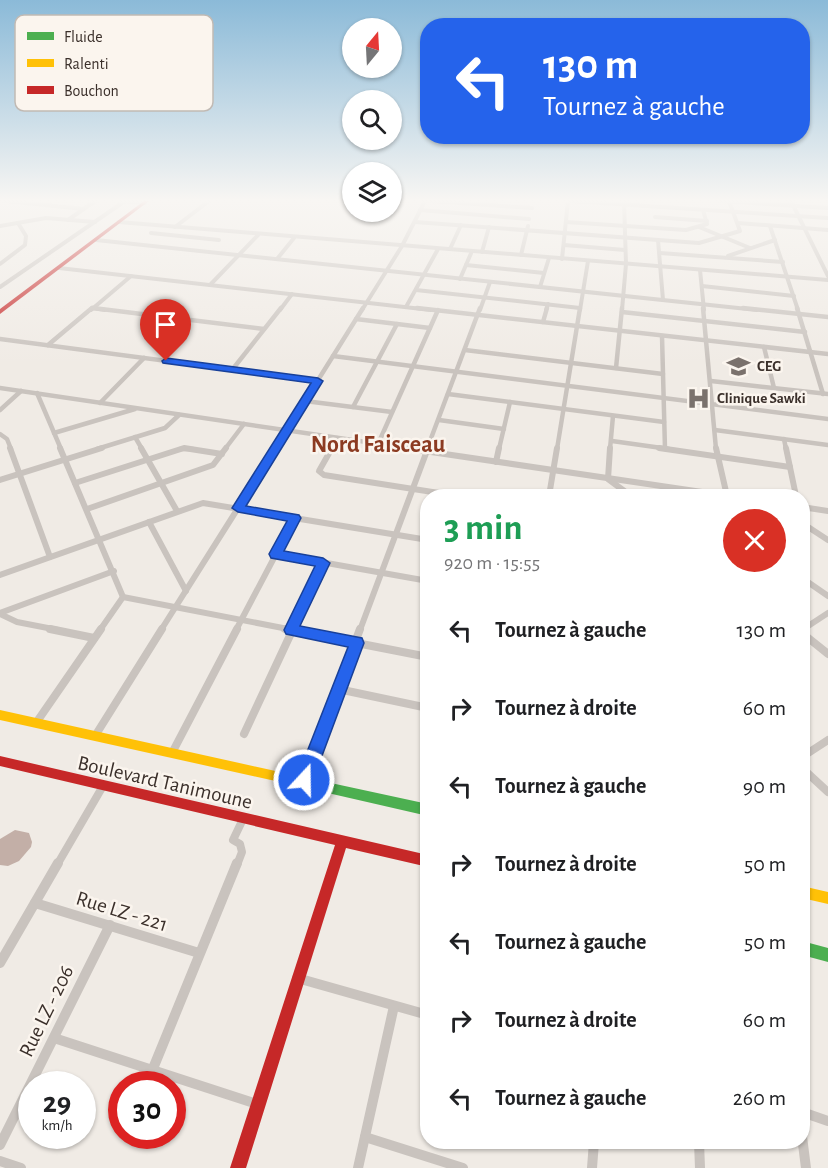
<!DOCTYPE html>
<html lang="fr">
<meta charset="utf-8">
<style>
:root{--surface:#fff;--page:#f2f2f2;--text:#202124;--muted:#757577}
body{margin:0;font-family:"Alegreya Sans",sans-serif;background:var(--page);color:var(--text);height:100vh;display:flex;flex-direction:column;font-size:22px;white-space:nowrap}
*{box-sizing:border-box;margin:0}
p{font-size:20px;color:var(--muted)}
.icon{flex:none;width:33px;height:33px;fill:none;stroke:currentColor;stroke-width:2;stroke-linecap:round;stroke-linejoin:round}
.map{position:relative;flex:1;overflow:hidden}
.drawer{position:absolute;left:420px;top:489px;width:390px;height:660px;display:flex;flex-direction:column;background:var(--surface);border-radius:24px;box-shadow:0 2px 4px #0004}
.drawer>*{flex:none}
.banner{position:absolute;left:420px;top:18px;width:390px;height:126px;border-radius:24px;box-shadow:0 2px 4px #0004;background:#2563eb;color:#fff;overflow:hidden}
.needle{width:39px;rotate:18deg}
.tools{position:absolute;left:342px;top:18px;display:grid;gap:12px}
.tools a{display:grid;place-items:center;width:60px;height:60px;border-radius:50%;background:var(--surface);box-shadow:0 2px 4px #0004;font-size:30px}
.speed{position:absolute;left:18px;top:1071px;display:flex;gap:12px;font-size:30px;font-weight:700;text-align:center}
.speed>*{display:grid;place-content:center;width:78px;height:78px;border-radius:50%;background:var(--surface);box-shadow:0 2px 4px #0004;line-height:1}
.speed small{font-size:15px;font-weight:400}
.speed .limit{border:9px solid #d22;background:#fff;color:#111}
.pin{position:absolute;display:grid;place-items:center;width:51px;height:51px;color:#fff;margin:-62px -26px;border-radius:50% 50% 50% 0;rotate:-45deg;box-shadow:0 0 6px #0007}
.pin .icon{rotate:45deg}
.me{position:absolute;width:66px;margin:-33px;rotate:21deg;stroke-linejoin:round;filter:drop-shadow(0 0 4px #0008)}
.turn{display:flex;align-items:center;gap:21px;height:126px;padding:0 24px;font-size:27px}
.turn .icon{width:78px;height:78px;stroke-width:2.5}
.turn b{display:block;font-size:42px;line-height:51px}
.round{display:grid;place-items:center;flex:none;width:63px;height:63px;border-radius:32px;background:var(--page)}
.summary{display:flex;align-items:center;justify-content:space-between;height:102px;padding:0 24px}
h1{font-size:36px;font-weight:600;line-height:45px;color:#1e9e55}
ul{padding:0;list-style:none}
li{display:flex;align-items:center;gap:18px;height:78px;padding:0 24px}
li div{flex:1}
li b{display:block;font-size:22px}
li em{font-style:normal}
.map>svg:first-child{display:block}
</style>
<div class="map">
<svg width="828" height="1168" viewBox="0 0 828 1168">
<rect width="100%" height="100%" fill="#f0ebe5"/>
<!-- building -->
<path fill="#c3afa7" d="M15,830L29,833L32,842L31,847L19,861L8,866L0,865V839Z"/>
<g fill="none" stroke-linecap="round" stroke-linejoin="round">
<!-- street-far4 -->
<g stroke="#c9c3be" stroke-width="4">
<path d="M6,201L84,209"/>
<path d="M122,201L145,203"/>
<path d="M431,201L532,208"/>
<path d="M571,201L828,218"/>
<path d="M722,201L828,208"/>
<path d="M791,201L828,276"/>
<path d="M420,210L529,219"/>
<path d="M655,217L707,221"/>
<path d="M68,220L95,201"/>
<path d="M119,222L828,280"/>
<path d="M415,222L699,243L740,231L729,201"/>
<path d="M566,222L686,230L707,224L703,210"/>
<path d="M738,223L828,230"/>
<path d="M0,226L46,218L95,222"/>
<path d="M770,226L798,310"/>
<path d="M175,227L209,201"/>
<path d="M699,227L750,248"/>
<path d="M151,233L219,240"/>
<path d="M96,240L757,310"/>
<path d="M658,240L663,300"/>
<path d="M564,245L625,250"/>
<path d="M450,249L461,225"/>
<path d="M482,252L489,227"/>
<path d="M660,253L783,262"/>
<path d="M521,255L528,226"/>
<path d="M728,256L775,240"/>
<path d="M277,259L294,238"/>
<path d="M562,259L568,201"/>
<path d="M0,264L25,245L26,236L18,223"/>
<path d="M466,265L544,273"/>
<path d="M59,268L431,310"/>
<path d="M700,270L704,310"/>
<path d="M460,279L472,251"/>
<path d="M210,285L258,235"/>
<path d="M702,286L794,296"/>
<path d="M0,287L125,201"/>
<path d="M540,287L549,258"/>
<path d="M416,290L580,308"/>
<path d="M406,307L438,249"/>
<path d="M92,308L105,310"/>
<path d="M91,310L131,276"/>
<path d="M280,310L292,294"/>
<path d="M362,310L402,246L425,201"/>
<path d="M480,310L490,282"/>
<path d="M546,310L548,304"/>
<path d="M580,310L588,261"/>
<path d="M622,310L626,264L624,201"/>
</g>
<!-- street-far3 -->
<g stroke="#c9c3be" stroke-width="4.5">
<path d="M93,308L264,329"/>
<path d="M417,308L828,354"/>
<path d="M703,308L716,449"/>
<path d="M743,308L828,317"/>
<path d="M797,308L823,394"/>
<path d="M622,312L805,332"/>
<path d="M356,319L430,328"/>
<path d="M543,322L547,308"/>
<path d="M662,336L665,449"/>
<path d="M0,339L318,381"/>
<path d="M48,345L92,308"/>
<path d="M764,347L774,388"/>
<path d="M465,350L663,374"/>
<path d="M333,356L828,419"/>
<path d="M616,368L622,308"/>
<path d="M232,370L281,308"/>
<path d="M711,381L828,394"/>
<path d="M0,388L414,449"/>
<path d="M37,393L61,449"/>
<path d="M448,394L664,422"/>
<path d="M305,401L392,412"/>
<path d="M100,403L144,358"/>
<path d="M353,407L397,324"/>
<path d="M0,410L21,391"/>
<path d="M439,420L504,429"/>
<path d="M715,430L828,445"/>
<path d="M54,433L135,409"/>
<path d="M0,434L7,439L11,449"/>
<path d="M135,437L142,449"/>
<path d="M784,439L786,449"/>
<path d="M612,441L669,449"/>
<path d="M378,444L438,310"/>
<path d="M97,449L165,428L179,415"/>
<path d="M180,449H193"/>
<path d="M225,449L244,424"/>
<path d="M275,449L363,308"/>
<path d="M331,449L337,438"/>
<path d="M427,449L480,308"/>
<path d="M499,449L510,402"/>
<path d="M557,449L580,308"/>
<path d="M610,449L613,416"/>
</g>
<!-- street-far2 -->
<g stroke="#c9c3be" stroke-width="6">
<path d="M10,448L50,557"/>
<path d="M60,448L123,597"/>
<path d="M141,448L177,511"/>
<path d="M332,448L319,471L324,475L458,496"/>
<path d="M404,448L729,496"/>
<path d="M610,448L608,479L631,496"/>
<path d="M659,448L790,467"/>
<path d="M716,448L727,496"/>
<path d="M786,448L796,496"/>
<path d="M496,462L499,448"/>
<path d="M0,480L102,448"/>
<path d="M75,483L184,448L222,454"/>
<path d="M549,496L557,448"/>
<path d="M802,507L828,511"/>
<path d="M87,509L213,465L226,448"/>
<path d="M149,522L186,591"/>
<path d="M802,523L828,540"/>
<path d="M276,554L428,581"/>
<path d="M0,575L203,503L428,540"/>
<path d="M802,578L828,596"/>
<path d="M123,597L293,630"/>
<path d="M0,613L114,571"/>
<path d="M0,614L17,622L58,630"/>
<path d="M100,630L123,597"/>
<path d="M161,630L276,448"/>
<path d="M236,630L295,518"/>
<path d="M292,630L323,563"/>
<path d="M360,630L428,448"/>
<path d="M802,630L828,613"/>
</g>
<!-- street-far1 -->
<g stroke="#c9c3be" stroke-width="8">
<path d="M50,629L94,638"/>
<path d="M285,629L428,657"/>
<path d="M802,633L828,654"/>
<path d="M338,689L428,708"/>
<path d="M36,723L101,629"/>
<path d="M244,734L293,629"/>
<path d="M95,736L162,629"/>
<path d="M172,753L237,629"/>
<path d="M802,757L828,740"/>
<path d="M802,768L828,792"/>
<path d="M303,782L360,629"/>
<path d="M57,865L103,786"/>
<path d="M237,865L242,852L240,844L233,840L243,819"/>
</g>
<!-- street -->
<g stroke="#c9c3be" stroke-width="10">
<path d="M35,903L199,953"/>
<path d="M0,963L58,863"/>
<path d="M297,978L428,1015"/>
<path d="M54,1038L257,1104"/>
<path d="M152,1071L237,863"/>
<path d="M802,1112L828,1121"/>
<path d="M802,1136L806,1168"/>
<path d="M365,1137L463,1168"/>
<path d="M699,1142L700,1168"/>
<path d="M0,1145L110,925"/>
<path d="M0,1161L21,1168"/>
<path d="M358,1168L394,1006"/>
<path d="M592,1168L594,1142"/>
</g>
<!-- fast -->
<g fill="#4caf50" fill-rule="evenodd">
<path d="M280,772L428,804V816L280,782L276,781L274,777L276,773Z"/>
<path d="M802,941L828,948V962L802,955Z"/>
</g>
<!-- slow -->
<g fill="#ffc107" fill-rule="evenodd">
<path d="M0,710L280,772L284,773L286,777L284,781L280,782L0,720Z"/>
<path d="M802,886L828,892V904L802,898Z"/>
</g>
<!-- jam -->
<g fill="#c62828" fill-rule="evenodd">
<path d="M144,201H149L0,314V309Z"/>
<path d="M0,756L428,855V867L346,848L246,1168H230L335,845L0,766Z"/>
</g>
</g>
<!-- sky -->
<linearGradient id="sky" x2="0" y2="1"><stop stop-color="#8bbad8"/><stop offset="0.55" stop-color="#f8f6f3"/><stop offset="1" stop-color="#f8f6f3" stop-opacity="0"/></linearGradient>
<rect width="828" height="364" fill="url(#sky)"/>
<!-- route -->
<path fill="#2563eb" stroke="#184099" stroke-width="1.5" d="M166,358L318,378L323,381L246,506L299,515L301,518L284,551L323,558L330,563L300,626L357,637L362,638L364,643L313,780L310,786L304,788L298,786L296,780L348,647L286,634L284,630L315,566L271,558L269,554L287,521L238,512L232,508L311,383L163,363L162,361Z"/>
<!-- icons -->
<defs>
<symbol id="school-bare" viewBox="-9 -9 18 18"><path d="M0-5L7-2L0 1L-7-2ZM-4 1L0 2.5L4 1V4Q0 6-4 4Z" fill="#7a716c" stroke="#fbf5ee" stroke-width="2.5" paint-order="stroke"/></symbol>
<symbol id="hospital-bare" viewBox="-9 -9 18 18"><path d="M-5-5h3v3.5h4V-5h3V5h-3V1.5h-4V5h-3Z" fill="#7a716c" stroke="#fbf5ee" stroke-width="2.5" paint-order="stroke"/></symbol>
</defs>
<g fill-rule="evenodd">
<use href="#school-bare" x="722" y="350" width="33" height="33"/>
<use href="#hospital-bare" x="682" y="382" width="33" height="33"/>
</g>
<g text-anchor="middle" stroke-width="5" stroke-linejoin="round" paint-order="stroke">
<!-- far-poi labels -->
<g font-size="15" font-weight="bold" fill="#3b302b" stroke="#fbf5ee" text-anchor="start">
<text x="757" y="371">CEG</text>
<text x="717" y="403">Clinique Sawki</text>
</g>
<!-- near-street labels -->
<g font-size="21" fill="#3b302b" stroke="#fbf5ee">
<text transform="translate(165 782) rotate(13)" y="7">Boulevard Tanimoune</text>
<text transform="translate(122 911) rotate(17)" y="7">Rue LZ - 221</text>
<text transform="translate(46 1011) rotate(-64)" y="7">Rue LZ - 206</text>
</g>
<!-- district labels -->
<g font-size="24" font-weight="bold" fill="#8c3b22" stroke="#fbf5ee">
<text x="378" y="452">Nord Faisceau</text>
</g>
</g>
<!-- legend -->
<rect x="15" y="15" width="198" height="96" rx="9" fill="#fbf5ee" stroke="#c1bab4" stroke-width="1.5"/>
<rect x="27" y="32" width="27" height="8" fill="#4caf50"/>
<rect x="27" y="59" width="27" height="8" fill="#ffc107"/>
<rect x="27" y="86" width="27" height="8" fill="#c62828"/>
<g font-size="16" fill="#3b302b">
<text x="64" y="42">Fluide</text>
<text x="64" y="69">Ralenti</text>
<text x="64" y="96">Bouchon</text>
</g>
</svg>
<div class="tools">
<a><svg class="needle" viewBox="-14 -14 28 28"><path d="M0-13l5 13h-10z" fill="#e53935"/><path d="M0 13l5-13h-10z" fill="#757577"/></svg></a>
<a><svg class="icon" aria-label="search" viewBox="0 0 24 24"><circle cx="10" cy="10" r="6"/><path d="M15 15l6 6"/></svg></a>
<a><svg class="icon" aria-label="layers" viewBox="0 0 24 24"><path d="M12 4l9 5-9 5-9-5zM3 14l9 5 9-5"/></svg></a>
</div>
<div class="speed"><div>29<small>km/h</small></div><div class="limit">30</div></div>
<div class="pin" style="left:166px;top:361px;background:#d93025"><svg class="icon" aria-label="arrive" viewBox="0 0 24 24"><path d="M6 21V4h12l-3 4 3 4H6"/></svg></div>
<svg class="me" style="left:304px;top:780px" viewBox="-20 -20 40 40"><circle r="17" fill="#2563eb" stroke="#fff" stroke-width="3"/><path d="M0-11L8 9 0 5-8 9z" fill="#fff"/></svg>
<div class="banner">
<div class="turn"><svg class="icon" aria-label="left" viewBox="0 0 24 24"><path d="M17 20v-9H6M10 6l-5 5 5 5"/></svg><div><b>130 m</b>Tournez à gauche</div></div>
</div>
<section class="drawer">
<div class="summary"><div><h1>3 min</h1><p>920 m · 15:55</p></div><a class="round" style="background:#d93025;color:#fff"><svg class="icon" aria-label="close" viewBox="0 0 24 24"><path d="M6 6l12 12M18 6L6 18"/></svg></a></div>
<ul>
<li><svg class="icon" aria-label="left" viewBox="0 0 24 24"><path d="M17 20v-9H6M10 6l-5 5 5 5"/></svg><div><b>Tournez à gauche</b></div><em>130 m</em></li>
<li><svg class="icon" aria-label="right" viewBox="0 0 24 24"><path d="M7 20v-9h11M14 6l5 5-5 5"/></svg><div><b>Tournez à droite</b></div><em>60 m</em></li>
<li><svg class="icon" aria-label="left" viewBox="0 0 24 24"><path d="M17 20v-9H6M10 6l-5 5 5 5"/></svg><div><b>Tournez à gauche</b></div><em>90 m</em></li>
<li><svg class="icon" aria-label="right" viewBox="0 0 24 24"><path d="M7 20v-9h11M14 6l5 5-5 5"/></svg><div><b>Tournez à droite</b></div><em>50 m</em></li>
<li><svg class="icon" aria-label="left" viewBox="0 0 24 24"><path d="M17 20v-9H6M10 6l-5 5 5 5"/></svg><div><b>Tournez à gauche</b></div><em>50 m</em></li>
<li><svg class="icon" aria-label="right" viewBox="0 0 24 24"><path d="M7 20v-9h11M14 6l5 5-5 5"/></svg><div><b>Tournez à droite</b></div><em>60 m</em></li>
<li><svg class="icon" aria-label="left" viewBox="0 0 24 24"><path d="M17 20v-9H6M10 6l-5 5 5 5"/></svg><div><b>Tournez à gauche</b></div><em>260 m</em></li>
</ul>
</section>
</div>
